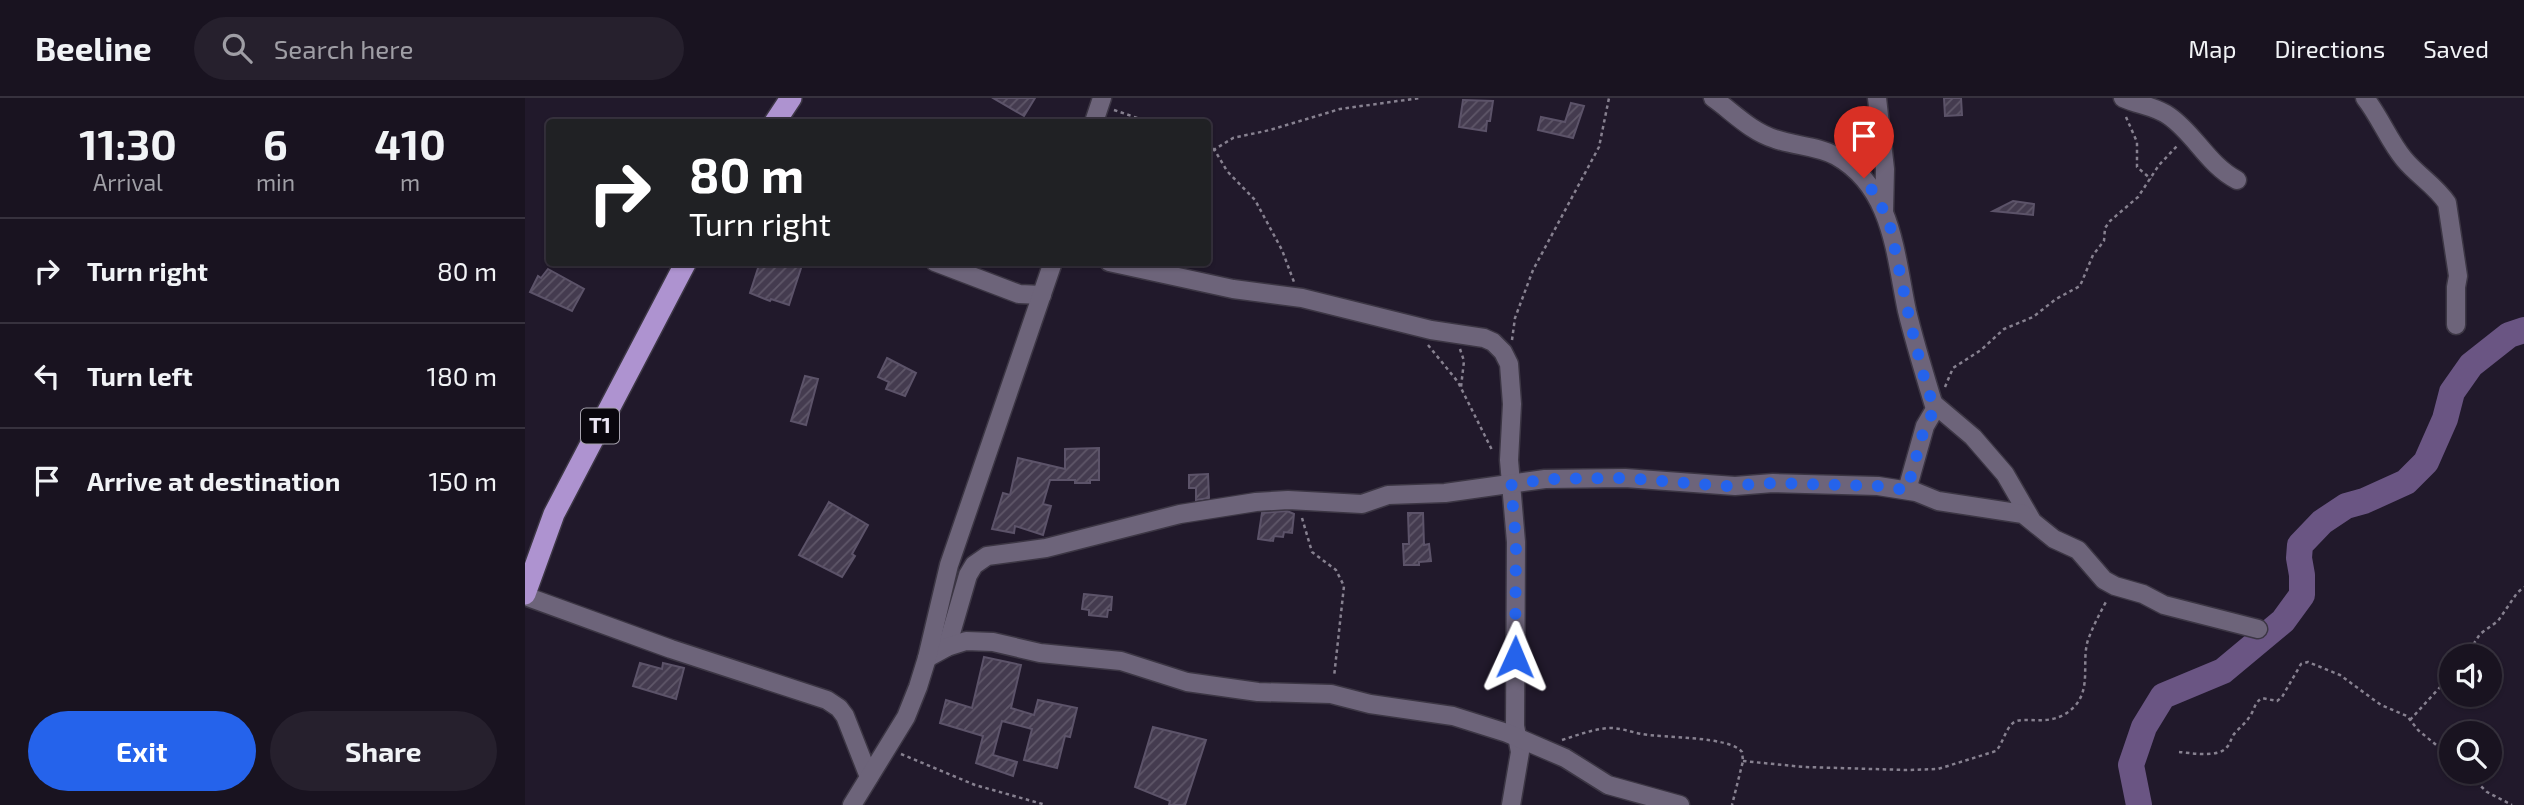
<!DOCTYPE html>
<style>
:root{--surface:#191320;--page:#26202d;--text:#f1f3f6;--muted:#9f9ea5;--line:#37323e;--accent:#2563eb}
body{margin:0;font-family:"Exo 2",sans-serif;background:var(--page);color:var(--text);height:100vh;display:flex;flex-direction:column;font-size:26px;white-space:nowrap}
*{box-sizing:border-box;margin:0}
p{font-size:23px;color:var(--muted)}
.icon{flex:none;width:38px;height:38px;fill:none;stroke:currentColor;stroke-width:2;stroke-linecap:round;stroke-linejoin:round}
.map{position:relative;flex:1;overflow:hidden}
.side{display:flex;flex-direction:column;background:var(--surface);width:525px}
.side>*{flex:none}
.hud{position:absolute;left:21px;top:21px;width:665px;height:147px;border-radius:7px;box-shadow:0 2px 5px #0004,0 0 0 2px var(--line);background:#202124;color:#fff;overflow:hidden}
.controls{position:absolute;left:1914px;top:546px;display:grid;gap:14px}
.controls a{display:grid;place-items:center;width:63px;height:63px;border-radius:50%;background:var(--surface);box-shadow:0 2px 5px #0004,0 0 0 2px var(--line);font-size:35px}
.pin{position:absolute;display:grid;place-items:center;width:60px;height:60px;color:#fff;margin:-72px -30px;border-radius:50% 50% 50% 0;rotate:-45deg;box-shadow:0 0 7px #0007}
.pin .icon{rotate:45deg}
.me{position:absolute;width:77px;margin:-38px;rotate:1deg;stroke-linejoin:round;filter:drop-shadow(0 0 5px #0008)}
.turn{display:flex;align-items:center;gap:24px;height:147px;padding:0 28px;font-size:32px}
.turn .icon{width:91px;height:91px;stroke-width:2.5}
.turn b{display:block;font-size:49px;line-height:60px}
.eta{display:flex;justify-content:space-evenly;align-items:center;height:119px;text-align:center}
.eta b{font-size:42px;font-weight:700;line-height:49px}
.button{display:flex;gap:14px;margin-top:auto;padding:14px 28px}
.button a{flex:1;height:80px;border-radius:42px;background:var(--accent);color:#fff;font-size:28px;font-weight:700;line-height:80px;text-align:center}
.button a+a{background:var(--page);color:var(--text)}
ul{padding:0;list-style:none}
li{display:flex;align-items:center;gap:21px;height:105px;padding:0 28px;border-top:2px solid var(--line)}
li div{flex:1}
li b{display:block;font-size:26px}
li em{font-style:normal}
header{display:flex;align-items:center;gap:42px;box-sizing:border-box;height:98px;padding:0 35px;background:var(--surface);border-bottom:2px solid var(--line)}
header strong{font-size:33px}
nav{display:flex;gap:38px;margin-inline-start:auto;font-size:24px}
.search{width:490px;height:63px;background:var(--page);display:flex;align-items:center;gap:18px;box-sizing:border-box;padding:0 24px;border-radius:38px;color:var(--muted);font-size:26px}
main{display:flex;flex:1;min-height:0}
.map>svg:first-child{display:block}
</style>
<header>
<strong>Beeline</strong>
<div class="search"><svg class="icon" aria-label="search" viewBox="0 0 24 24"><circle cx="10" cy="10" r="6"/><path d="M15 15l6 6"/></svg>Search here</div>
<nav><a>Map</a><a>Directions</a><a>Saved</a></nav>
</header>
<main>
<section class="side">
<div class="eta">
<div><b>11:30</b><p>Arrival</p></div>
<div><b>6</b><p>min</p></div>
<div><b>410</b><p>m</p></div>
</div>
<ul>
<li><svg class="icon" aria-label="right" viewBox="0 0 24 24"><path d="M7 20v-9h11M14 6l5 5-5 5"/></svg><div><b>Turn right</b></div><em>80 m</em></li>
<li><svg class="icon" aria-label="left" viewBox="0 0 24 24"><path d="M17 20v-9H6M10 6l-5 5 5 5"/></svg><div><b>Turn left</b></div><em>180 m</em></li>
<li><svg class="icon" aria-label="arrive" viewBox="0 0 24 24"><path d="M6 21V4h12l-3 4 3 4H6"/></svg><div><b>Arrive at destination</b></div><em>150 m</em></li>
</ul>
<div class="button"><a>Exit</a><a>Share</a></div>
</section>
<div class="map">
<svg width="1999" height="707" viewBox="0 0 1999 707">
<defs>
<pattern id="building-hatch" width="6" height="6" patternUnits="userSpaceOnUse" patternTransform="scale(1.75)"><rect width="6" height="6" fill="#443b4f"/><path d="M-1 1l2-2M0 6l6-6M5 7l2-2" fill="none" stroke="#5f5769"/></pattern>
</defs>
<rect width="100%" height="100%" fill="#21192b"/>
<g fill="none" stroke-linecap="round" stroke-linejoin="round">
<!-- river -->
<path stroke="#6a5583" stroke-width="26" d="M1614,707L1606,667L1619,629L1638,598L1698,573L1758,523L1777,497V477L1774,460L1775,447L1797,424L1821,408L1839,403L1881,384L1901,364L1920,321L1927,294L1946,267L1984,237L1999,232"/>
</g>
<!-- building -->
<g fill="url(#building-hatch)" stroke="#5c5369" stroke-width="2">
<path d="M468,0H510L499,18Z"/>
<path d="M1419,0H1436L1437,17L1420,18Z"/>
<path d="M938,2L968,3L965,23H962L961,33L934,29Z"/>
<path d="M1046,5L1059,8L1048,40L1013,32L1016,19L1040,24Z"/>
<path d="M1488,103L1509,106L1508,117L1468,113Z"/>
<path d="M235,164H278L264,207L246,201L245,203L225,195Z"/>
<path d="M23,171L59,191L47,213L5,194L13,178L16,180Z"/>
<path d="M362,260L391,275L380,298L361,291L364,284L353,279Z"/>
<path d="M280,278L293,281L281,327L266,323Z"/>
<path d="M574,350V382H565V385H550V382H525L518,406L526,408L518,437L490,428L489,435L467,431L478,395L485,397L493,360L540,371V351Z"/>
<path d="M683,376L684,400L671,402V390H664V377Z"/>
<path d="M304,404L343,427L327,456L330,458L317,479L274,457Z"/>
<path d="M762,413L769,416L767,435L759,434L758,439L749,438L748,443L733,441L737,415Z"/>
<path d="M883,415H898L899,447L904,446L906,463L894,464V467H879L878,446H884Z"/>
<path d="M559,496L587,499L586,512H583L582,519L564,517V512L557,511Z"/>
<path d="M459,559L496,567L486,610L509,617L513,602L552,610L545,639L540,638L532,670L499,662L507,631L477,623L468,657L492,664L488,678L451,665L458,638L415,625L421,602L447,610Z"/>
<path d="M115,565L137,571L138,565L159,570L151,601L108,588Z"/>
<path d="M628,629L681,642L660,707H644L645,703L610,689Z"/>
</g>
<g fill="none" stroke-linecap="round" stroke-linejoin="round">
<defs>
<g id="minor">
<path d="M1188,0C1208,14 1225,33 1250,41C1270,48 1293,48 1311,58C1368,90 1370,157 1382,213C1390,246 1400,278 1410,311L1400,328L1382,392"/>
<path d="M1352,0L1360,71L1359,114"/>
<path d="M1598,0C1613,7 1630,8 1644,18C1670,36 1683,67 1712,82"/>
<path d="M1840,0C1855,19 1864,43 1879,61C1892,77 1911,88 1922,105L1933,178L1931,189V227"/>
<path d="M569,24L577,0"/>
<path d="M410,164L494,196L517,197"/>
<path d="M584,164L708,191L777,200L906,232L959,240L968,244L978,254L984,266L987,306L984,362L991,444L990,628L995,654L986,707"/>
<path d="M1409,306L1448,339L1480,376L1506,421"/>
<path d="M0,498L146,551L302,602L314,610L320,618L344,679"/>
<path d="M422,549L443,477L449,467L462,458L521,450L655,416L731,404L763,402L837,406L863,397L920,395L1020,381L1100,380L1210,388L1248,385L1353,388L1391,394L1413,403L1498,416L1529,441L1553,452L1579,482L1590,488L1618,496L1639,507L1733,531"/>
<path d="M402,560L422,549L441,543L468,544L515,555L596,563L662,584L733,594L806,596L845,606L928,618L982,635L1040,660L1083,687L1155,707"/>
<path d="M327,707L381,619L393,589L402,560L424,467L528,164"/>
</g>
<g id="highway">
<path d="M250,24L266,0"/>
<path d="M0,496L29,416L161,164"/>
</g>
</defs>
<!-- minor casing -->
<use href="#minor" stroke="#3c3644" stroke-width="21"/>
<!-- highway casing -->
<use href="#highway" stroke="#3c3644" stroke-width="24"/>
<!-- path -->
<g stroke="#878190" stroke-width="2.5" stroke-dasharray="3.5 3.5" stroke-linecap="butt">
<path d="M589,12L624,24"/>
<path d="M1601,19L1612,44V69L1626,81"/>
<path d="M682,47L689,51L702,73L730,102L757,152L769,184"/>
<path d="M682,56L708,40L745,32L815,11L895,0"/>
<path d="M987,242L990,220L1008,172L1074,49L1084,0"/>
<path d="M903,247L933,284L968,354"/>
<path d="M935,251L939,263L936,289"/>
<path d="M1420,289L1428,270L1456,252L1479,231L1508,219L1531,201L1555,188L1568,157L1579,143L1580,130L1585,123L1613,99L1634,67L1653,47"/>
<path d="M777,420L787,454L811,472L819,488L809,579"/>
<path d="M1941,558L1955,536L1973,523L1992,495L1999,489"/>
<path d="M1885,622L1927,576"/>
<path d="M1037,642C1053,637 1068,631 1085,630C1096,630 1106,634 1117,636C1138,640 1205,638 1217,654L1218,663L1207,707"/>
<path d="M1654,654C1666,655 1694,660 1702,649C1706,645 1706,639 1710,635C1715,629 1721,625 1725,618C1730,611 1729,605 1737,600L1752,603L1757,599L1776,566L1783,564L1815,577L1856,607L1882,618L1893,632L1927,660"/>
<path d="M376,656L450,687L521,707"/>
<path d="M1218,663L1279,669L1382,672L1413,671L1471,653C1478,645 1480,632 1488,625C1499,616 1526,632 1549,609C1567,590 1556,564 1563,542C1568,528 1575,515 1582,502"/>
<path d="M1941,674L1962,694L1987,707"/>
</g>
<!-- minor -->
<use href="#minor" stroke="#6d647a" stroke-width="18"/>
<!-- highway -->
<use href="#highway" stroke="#ae93d0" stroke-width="21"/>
</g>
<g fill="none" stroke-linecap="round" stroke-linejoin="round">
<!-- route -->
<path stroke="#2563eb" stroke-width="12" stroke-dasharray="0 21.6" d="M990,559L991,444L986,387L1020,381L1100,380L1200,388L1248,385L1353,388L1382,392L1400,328L1410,311L1401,287L1386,228L1364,123L1351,98L1339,80"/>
</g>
<g text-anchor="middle" stroke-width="7" stroke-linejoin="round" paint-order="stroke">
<!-- shield labels -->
<rect fill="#09060d" stroke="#a6a2ad" stroke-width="2" x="56" y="310.5" width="38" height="35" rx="5"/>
<g font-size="21" font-weight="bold" fill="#eae5f2">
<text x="75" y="335">T1</text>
</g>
</g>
</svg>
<div class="controls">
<a><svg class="icon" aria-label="sound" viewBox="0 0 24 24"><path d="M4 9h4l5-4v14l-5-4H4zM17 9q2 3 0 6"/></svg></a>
<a><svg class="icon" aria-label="search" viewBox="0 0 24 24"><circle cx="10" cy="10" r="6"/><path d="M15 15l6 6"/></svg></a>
</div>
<div class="pin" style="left:1339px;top:80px;background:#d93025"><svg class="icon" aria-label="arrive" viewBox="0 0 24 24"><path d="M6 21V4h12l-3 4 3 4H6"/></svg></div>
<svg class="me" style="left:990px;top:559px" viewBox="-20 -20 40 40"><path d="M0-17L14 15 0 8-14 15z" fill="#2563eb" stroke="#fff" stroke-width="4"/></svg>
<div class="hud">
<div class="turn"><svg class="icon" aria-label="right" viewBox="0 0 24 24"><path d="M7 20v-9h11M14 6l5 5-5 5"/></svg><div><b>80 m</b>Turn right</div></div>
</div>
</div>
</main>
